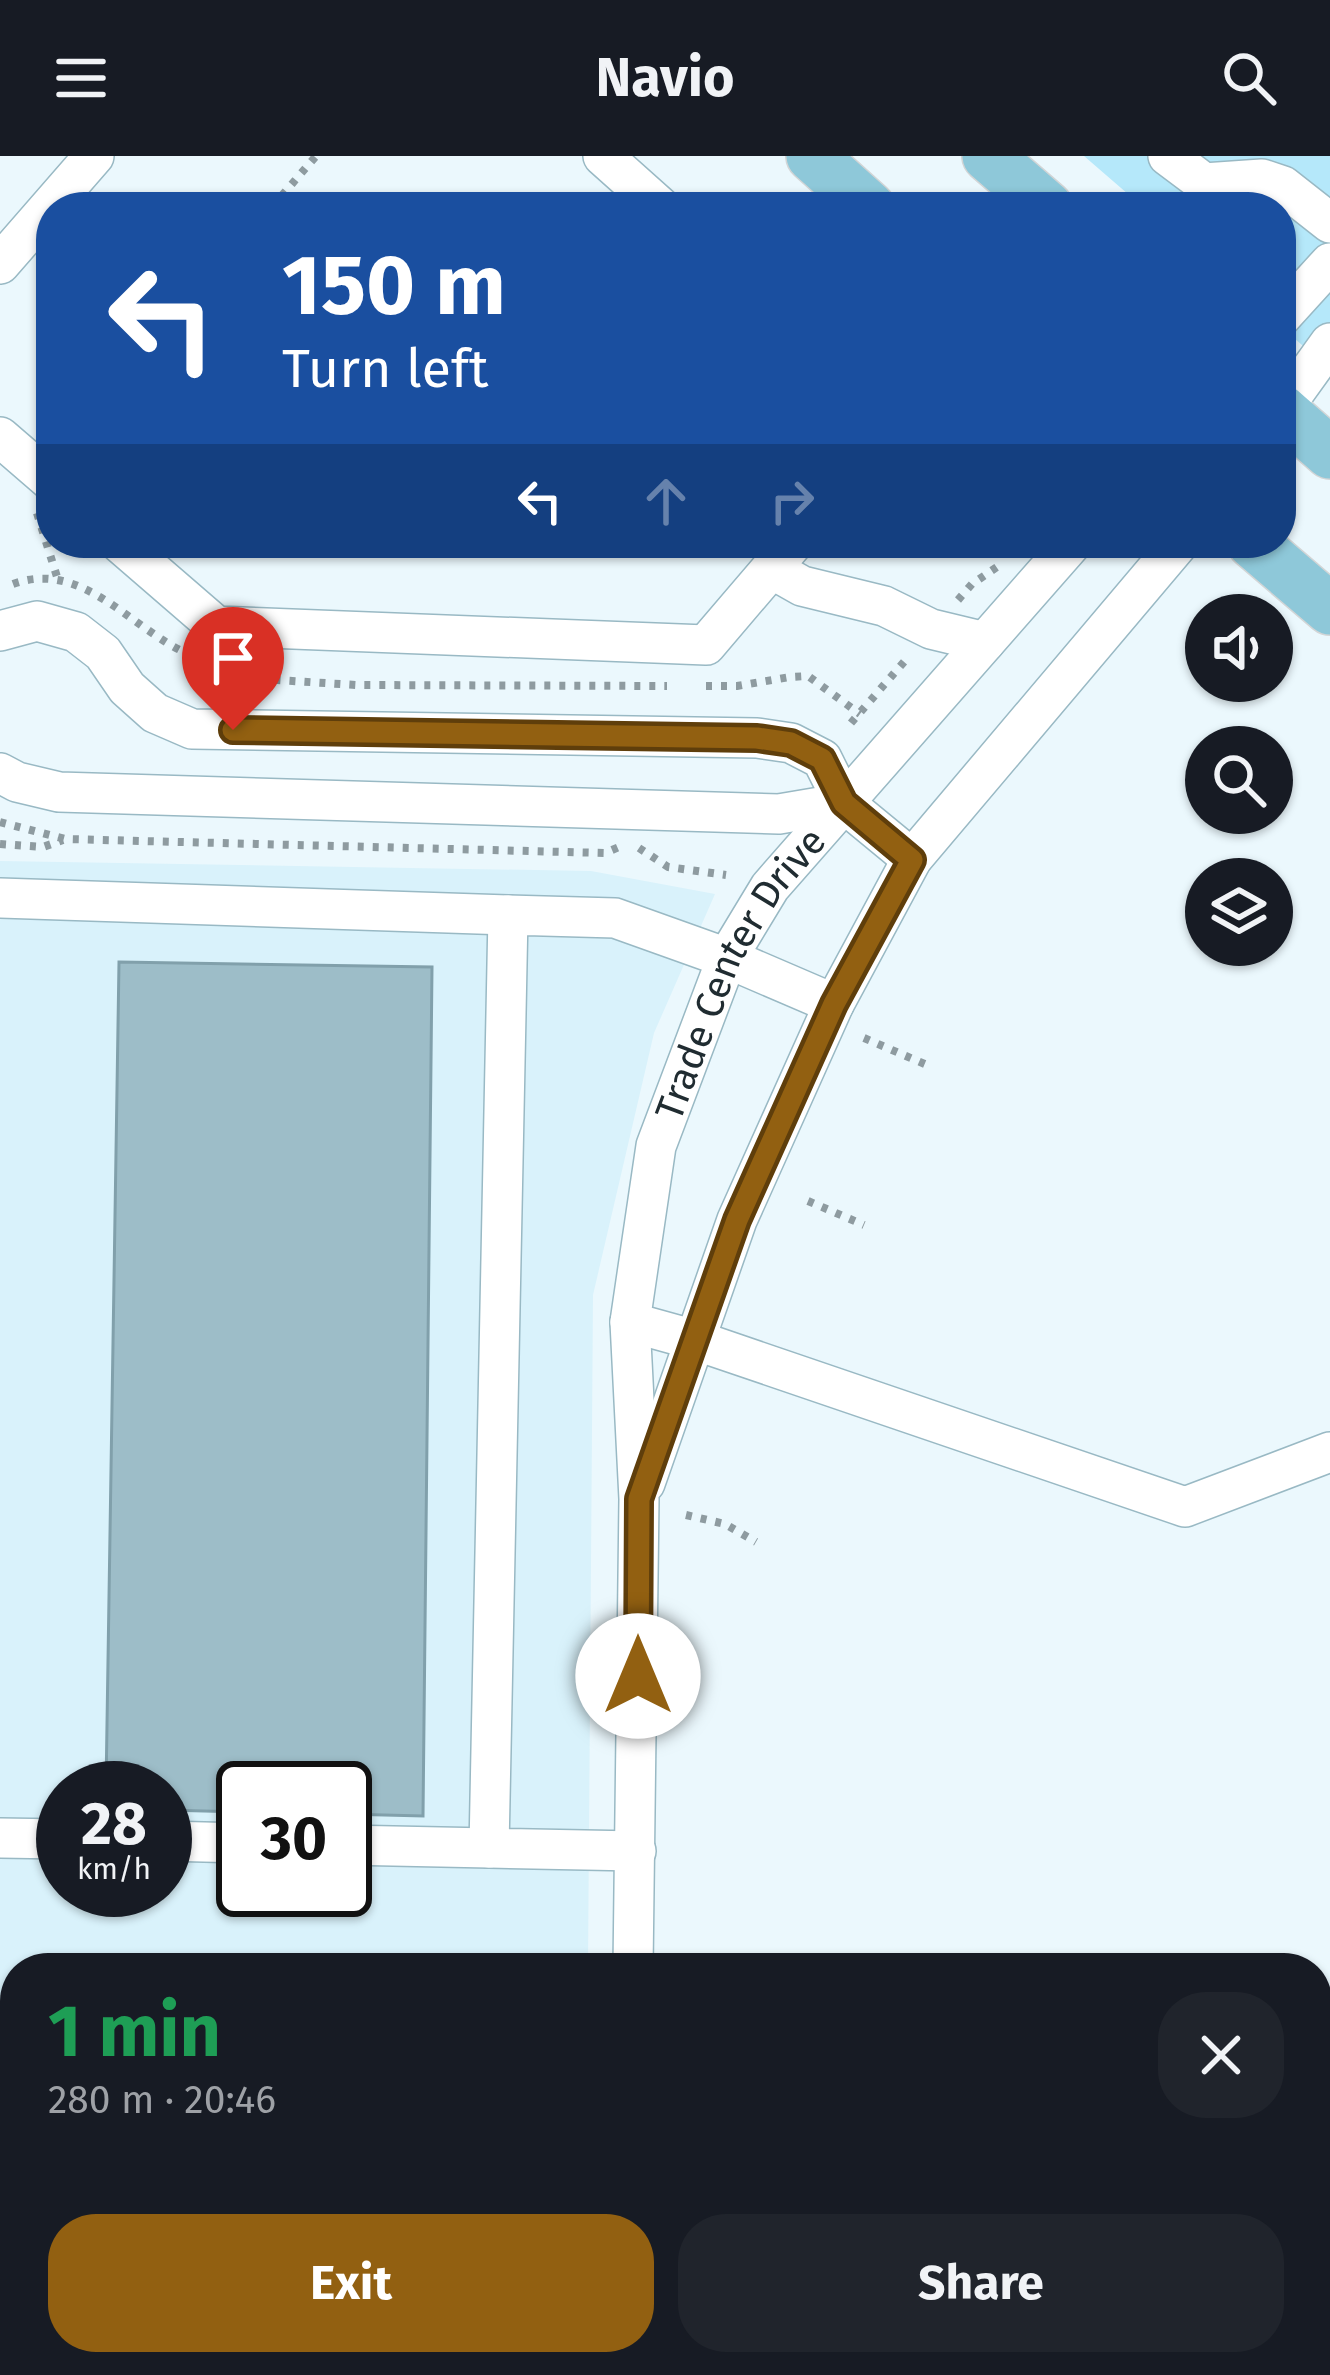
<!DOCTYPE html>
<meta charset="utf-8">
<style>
:root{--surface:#171b24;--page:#20242c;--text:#f1f3f6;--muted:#9ea1a6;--accent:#926011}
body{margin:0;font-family:"Fira Sans",sans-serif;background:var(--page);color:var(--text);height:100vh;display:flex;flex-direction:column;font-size:45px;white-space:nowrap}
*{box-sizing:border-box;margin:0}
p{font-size:39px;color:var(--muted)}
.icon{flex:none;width:66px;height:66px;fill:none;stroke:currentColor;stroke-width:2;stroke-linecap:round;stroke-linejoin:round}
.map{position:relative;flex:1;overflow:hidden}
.sheet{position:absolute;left:0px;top:1797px;width:1332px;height:423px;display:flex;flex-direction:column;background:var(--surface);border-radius:48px 48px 0 0;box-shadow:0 3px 9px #0004}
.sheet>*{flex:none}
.guide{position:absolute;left:36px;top:36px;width:1260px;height:366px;border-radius:48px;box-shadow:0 3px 9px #0004;background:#1a4fa0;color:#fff;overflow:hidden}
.buttons{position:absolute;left:1185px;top:438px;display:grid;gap:24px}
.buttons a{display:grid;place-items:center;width:108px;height:108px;border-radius:50%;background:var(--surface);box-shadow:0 3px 9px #0004;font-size:60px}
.speed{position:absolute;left:36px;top:1605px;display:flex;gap:24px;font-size:60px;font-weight:700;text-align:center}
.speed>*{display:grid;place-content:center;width:156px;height:156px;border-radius:50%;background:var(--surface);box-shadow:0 3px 9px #0004;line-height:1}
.speed small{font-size:30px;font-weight:400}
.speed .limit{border:6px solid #111;border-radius:18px;background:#fff;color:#111}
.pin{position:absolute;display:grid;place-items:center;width:102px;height:102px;color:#fff;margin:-123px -51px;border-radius:50% 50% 50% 0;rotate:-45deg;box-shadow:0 0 12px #0007}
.pin .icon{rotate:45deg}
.me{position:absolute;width:132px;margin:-66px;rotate:0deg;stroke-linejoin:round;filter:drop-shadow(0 0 9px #0008)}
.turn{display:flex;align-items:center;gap:42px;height:252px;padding:0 48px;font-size:54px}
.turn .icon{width:156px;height:156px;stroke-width:2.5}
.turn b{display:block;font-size:84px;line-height:102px}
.lanes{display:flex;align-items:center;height:114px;padding:0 48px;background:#0003;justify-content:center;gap:60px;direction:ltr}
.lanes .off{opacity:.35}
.round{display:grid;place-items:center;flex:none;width:126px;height:126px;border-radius:48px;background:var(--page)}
.head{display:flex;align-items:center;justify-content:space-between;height:204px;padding:0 48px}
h1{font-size:72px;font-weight:700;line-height:90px;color:#1e9e55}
.cta{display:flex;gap:24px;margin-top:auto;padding:24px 48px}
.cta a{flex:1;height:138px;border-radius:48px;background:var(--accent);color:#fff;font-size:48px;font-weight:700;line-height:138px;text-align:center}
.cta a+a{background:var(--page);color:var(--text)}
header{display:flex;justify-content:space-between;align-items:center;height:156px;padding:0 48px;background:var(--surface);font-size:54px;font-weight:700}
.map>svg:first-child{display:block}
</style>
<header><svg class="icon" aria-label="menu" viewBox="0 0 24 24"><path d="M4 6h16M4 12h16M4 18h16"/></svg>Navio<svg class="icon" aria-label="search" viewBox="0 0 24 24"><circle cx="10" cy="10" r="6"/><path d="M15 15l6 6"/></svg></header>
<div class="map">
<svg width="1330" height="2219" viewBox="0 0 1330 2219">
<rect width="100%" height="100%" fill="#ebf8fd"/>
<!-- built -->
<path fill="#d9f2fb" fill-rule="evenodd" d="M0,705L591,715L715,738L654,877L593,1139L588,1812H15V2205H1317V2116H1330V2219H0ZM63,1632H165V1734H63ZM243,1632H345V1734H243Z"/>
<!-- green -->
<path fill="#b5e8fa" d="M1084,0H1330V213L1281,171V51H1143Z"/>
<!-- water -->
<path fill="#57a2ba" stroke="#467f91" stroke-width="3" d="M1330,1842V2007L1317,2014V1848Z"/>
<!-- building -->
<path fill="#9dbdc8" stroke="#81a0ab" stroke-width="3" d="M119,806L432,811L423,1660L345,1658V1632H243V1656L165,1654V1632H106Z"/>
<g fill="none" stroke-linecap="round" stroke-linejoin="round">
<defs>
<g id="minor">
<path d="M603,0L660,51"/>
<path d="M1168,0L1204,27L1262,23L1283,30L1330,67"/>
<path d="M0,108L94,0"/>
<path d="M1281,161L1330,107"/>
<path d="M1281,255L1330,187"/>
<path d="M0,281L51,325"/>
<path d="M120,387L216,470L706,489L793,387"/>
<path d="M772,413L802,430L884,450L931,473L985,486"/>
<path d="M0,475L37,465L76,476L103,497L127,532L155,557L192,573L757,582L791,587L822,603L844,647L912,703"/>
<path d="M0,617L17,626L59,636L779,658L844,647"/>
<path d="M0,742L508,759"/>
<path d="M630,1166L695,1184L1185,1351L1330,1296"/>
<path d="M645,1327L737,1064L834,848L912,703L1179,387"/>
<path d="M0,1682L63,1683"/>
<path d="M165,1685L243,1687"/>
<path d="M345,1689L489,1692"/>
<path d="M636,1695L489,1692L508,759L615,762L727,802L834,848"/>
<path id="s1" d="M633,1812L639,1343L630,1166L656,990L727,802L770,731L1072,387"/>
<path d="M1317,2155L1330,2156"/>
<path d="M624,2219V2205"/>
<path d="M860,2219L892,2205"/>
</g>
<g id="major">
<path d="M812,0L869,51"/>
<path d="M988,0L1047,51"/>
<path d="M1281,254L1330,297"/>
<path d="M1253,387L1330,453"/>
</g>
</defs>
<!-- minor casing -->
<use href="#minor" stroke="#99b9c4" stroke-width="42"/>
<!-- major casing -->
<use href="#major" stroke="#d2d5d6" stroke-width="54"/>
<!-- path -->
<g stroke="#8e9ba0" stroke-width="8" stroke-dasharray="6 9" stroke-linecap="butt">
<path d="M272,51L316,0"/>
<path d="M37,357L58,424"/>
<path d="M13,428C81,403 131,472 186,497"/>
<path d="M958,444L972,428L997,411"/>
<path d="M217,510L245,522L356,529L667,530"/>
<path d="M706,530H737L790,521L808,520L860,558"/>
<path d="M851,567L909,500"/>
<path d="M0,666L65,683L605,697L619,691"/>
<path d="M0,688L43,691L63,684"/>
<path d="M639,692L668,711L726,719"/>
<path d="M864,882L927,909"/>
<path d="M808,1045L864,1069"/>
<path d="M686,1359L725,1368L756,1386"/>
</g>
<!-- minor -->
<use href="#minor" stroke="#fff" stroke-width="39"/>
<!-- major -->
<use href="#major" stroke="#8ec8d9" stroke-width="51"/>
</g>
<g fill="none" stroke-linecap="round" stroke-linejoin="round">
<defs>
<path id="route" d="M233,574L757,582L791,587L822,603L844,647L912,704L834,848L737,1064L639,1343L638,1520"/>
</defs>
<!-- route casing -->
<use href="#route" stroke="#5f3e0b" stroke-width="30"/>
<!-- route -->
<use href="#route" stroke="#926011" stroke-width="21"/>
</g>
<g text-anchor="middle" stroke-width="10" stroke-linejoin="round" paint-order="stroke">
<!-- street labels -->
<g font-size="39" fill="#202c31" stroke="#ebf8fd">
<text dy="14" stroke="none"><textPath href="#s1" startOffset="1017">Trade Center Drive</textPath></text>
</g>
</g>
</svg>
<div class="buttons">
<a><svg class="icon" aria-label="sound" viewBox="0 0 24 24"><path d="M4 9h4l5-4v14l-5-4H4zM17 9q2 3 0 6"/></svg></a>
<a><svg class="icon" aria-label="search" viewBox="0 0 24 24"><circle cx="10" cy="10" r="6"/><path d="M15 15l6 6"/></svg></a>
<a><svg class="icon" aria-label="layers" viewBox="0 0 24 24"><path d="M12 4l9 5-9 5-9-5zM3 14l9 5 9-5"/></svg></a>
</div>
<div class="speed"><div>28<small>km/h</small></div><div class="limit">30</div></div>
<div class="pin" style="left:233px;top:574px;background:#d93025"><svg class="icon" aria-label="arrive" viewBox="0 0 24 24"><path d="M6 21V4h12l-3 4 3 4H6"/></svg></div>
<svg class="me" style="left:638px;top:1520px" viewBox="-20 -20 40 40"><circle r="19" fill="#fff"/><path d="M0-13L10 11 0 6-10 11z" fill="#926011"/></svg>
<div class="guide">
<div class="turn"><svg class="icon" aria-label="left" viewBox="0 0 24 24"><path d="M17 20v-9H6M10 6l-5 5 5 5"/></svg><div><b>150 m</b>Turn left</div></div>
<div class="lanes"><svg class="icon" aria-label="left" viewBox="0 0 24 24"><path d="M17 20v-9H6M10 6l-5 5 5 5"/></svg><svg class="icon off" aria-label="ahead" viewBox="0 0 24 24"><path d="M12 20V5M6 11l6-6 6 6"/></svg><svg class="icon off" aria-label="right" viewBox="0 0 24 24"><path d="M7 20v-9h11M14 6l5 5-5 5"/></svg></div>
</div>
<section class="sheet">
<div class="head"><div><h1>1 min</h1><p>280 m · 20:46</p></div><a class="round"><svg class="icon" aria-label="close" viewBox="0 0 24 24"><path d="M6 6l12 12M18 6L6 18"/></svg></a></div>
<div class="cta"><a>Exit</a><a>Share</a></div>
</section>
</div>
